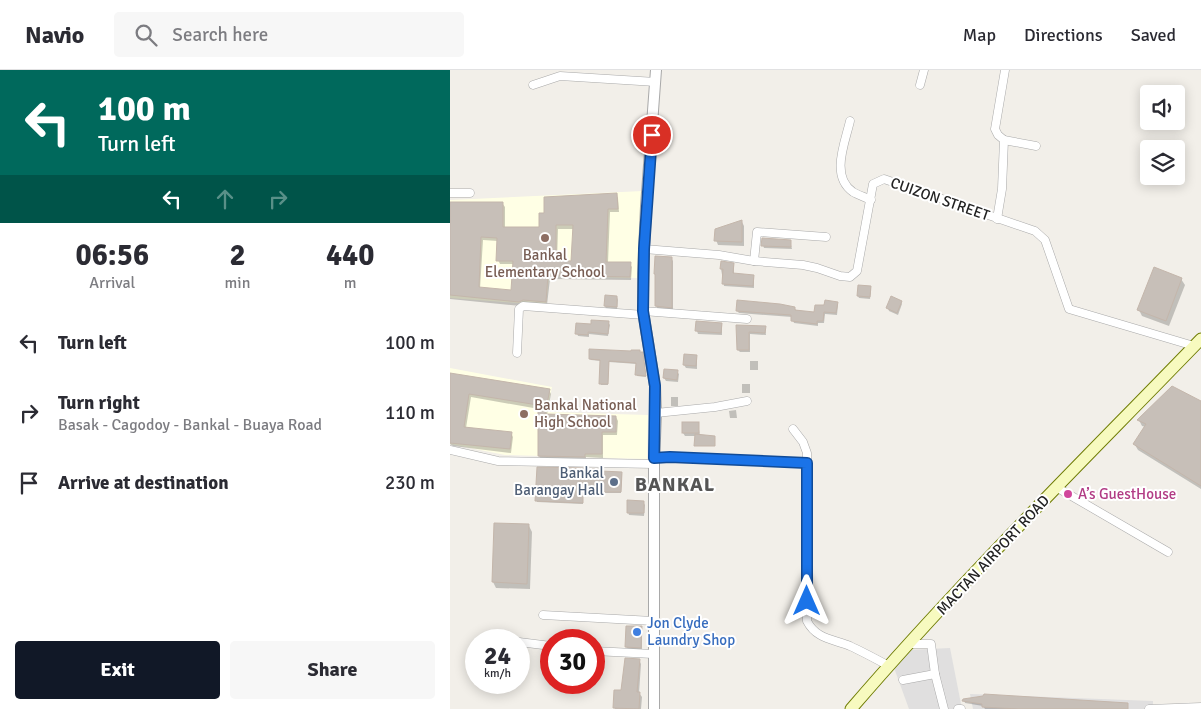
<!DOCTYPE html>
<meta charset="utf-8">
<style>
:root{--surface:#fff;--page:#f7f7f7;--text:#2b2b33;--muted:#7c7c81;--line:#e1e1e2;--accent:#111827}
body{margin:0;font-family:Signika,sans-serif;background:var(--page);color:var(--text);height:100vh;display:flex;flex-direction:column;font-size:19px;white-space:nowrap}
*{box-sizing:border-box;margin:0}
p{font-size:16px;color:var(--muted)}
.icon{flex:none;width:28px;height:28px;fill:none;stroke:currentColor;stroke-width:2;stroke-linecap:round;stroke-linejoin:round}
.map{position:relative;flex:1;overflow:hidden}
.drawer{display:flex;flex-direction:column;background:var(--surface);width:450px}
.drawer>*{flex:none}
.guide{background:#00695c;color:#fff;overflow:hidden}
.fabs{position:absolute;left:690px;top:15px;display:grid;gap:10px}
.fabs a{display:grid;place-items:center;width:45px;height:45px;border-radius:5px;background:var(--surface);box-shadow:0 2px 12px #0003;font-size:25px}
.speed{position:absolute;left:15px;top:559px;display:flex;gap:10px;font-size:25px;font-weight:700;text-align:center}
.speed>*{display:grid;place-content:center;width:65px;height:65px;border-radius:50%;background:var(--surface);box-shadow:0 2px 12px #0003;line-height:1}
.speed small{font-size:12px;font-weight:400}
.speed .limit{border:8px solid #d22;background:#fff;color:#111}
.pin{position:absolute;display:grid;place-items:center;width:42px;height:42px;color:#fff;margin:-21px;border:2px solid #fff;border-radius:50%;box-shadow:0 1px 5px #0007}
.me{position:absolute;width:55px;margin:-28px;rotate:0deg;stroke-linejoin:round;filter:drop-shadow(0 0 4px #0008)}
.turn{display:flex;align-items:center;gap:18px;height:105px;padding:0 15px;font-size:22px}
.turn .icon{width:65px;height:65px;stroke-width:2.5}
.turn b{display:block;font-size:35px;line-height:42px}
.lanes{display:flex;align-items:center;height:48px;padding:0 15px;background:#0003;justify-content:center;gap:25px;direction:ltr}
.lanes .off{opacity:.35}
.eta{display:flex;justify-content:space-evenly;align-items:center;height:85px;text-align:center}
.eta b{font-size:30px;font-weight:700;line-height:35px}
.button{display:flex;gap:10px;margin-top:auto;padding:10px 15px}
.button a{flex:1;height:58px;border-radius:5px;background:var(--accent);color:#fff;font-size:20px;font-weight:700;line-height:58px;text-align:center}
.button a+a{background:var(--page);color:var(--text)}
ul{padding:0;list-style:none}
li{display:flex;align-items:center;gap:15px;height:70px;padding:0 15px}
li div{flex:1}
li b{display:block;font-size:19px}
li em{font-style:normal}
header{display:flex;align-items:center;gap:30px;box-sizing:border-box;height:70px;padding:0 25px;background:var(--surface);border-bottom:1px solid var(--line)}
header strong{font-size:24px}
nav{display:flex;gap:28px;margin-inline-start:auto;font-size:18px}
.search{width:350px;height:45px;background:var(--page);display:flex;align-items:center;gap:12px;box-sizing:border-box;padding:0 18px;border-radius:5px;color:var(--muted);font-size:19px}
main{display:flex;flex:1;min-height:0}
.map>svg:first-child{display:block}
</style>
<header>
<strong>Navio</strong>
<div class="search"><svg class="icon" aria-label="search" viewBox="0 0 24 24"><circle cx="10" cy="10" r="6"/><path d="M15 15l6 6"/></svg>Search here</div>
<nav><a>Map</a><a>Directions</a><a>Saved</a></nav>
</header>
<main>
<section class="drawer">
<div class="guide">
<div class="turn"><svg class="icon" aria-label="left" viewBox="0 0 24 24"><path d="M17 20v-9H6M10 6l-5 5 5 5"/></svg><div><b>100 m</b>Turn left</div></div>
<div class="lanes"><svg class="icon" aria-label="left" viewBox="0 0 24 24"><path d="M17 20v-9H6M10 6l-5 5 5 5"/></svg><svg class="icon off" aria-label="ahead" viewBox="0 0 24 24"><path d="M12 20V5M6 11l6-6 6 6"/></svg><svg class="icon off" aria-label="right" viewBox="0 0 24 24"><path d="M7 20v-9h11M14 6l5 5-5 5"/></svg></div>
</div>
<div class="eta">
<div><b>06:56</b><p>Arrival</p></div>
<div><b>2</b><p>min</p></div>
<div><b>440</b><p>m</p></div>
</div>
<ul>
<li><svg class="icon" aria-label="left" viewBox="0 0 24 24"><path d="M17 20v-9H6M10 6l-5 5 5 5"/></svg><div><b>Turn left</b></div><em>100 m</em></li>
<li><svg class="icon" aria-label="right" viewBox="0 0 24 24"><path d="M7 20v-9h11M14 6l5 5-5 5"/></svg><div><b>Turn right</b><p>Basak - Cagodoy - Bankal - Buaya Road</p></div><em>110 m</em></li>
<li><svg class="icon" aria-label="arrive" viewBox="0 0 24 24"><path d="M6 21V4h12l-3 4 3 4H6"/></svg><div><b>Arrive at destination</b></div><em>230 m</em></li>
</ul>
<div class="button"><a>Exit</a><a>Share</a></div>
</section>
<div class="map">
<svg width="751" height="639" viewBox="0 0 751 639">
<rect width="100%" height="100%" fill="#f2efe9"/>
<!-- residential -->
<g fill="#e0dfdf">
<path d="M500,578L512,639H459L443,595L458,580Z"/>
<path d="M520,624L703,631V639H523Z"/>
</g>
<!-- education -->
<g fill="#ffffe5">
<path d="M193,121L188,208L99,206L96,235L0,228V130Z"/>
<path d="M0,298L102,317L97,342L198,345L197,389L55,385L0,374Z"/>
</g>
<!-- shadow -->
<g fill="#0003" fill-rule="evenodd">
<path d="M166,125L168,128L169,142H160L158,193L180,194L182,197L181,210L100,209L97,235L71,236L0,229V134L52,133L55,137V158H90L96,144ZM108,159H124L122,192L107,191ZM33,170L48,171V190L50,194H64L62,221L30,219Z"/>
<path d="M292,152L294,156V176L268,175L266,170Z"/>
<path d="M340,171L342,179L314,178L313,175Z"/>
<path d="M221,188L223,191V240L208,239L206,236Z"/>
<path d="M283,194L284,197V204L303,206L304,209V218L274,216L271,199Z"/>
<path d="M731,209L735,215L719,256L692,246L689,240Z"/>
<path d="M420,217L421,220L420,229L409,228L408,226Z"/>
<path d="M167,227L168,230L167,239H156L155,236Z"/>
<path d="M451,232L452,234L448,245L439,241L438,238Z"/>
<path d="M387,233L388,235L387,245L375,244L374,253H368V256L344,253L342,247L289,243L287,241L344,238L346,240L365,243L375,237Z"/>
<path d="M158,252L160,255L158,266L139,264V267L128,266L127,263L142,255Z"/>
<path d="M271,254L272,256V265L248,264L247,261Z"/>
<path d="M288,257H315L316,265L300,264V282H290L288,280Z"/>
<path d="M193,285L196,307L187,306V294L159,292L158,315H151L150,313L151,291L141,290L140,289Z"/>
<path d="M235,286H246L247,289V299L236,298L234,295Z"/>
<rect x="300" y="291" width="8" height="9"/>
<path d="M227,302L229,304L228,312L216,311L214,308Z"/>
<path d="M0,304L99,320L101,324L97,345L166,347L168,351L167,365H153V388L136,387V390H91L89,386V339L21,327L16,358L61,363L63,367L61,383L3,376L0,374Z"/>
<rect x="292" y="314" width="8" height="9"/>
<rect x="221" y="327" width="7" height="9"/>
<path d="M751,332V419L688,380L685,375L696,357L692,356L689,350Z"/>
<path d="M286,340L287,348H280L279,341Z"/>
<path d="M248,353L250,366L265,367V376H246V366H235L233,363Z"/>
<path d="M151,403L172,404L171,423H152V426L133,425V434L87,432V431Z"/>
<path d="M193,432L195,435L194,446L179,445L178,442Z"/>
<path d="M45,455L79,456L82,462L80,519L46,518L43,512Z"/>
<path d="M191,557L192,560V580L178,579L176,577Z"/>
<path d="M189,590L191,594L189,623L192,627L191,639H165L164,637Z"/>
<path d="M514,630L669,636V639H535L533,636L515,633Z"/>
</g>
<!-- building -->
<g fill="#c7bfb8" stroke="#c4b6ab" fill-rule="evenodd">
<path d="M167,123L168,139H158L156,192H181L180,207L98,205L96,232L73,230L69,232L0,225V132H53V157H89V143H94V127ZM106,155H123L121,191L106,190ZM31,167L47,168L46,191H63L61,220L29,217Z"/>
<path d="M292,150V172L264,171L265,159Z"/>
<path d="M312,168L341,170V177L311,176Z"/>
<path d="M205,186L222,187V238L205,236V204H204Z"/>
<path d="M271,191L284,193L283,203L304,205L303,216L272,214L273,199H270Z"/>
<path d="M704,197L732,208L716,251L687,240Z"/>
<path d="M408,215L421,216L420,227L407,226Z"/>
<path d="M155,225L167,226V237L154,236Z"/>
<path d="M441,226L452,231L447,243L436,238Z"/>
<path d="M287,230L330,234L345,237V240L364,242L365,235H374L375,230L388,232L386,243L374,242L373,251H367V254L341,251V245L286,241Z"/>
<path d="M141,250L159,251L158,264L138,262V265L125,264L126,253L141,254Z"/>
<path d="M246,251L272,253L271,263L245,261Z"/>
<path d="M286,255L316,256L315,263L299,262V280H287Z"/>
<path d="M139,279L181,281V280H190V282H193L196,306L185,305L186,293L159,291L158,314H149L150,290L139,289Z"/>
<path d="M234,284L247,285L246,296L233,295Z"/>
<path d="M214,299L228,300L227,310L213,308Z"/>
<path d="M0,303L100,319L95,344L166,346V362H152V384H135V387L88,386V335L19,324L14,357L62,362L60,379L0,373Z"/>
<path d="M722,316L751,331V416L683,374L696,354L687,350Z"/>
<rect x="232" y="352" width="17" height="11"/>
<path d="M245,364L265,366V376H244Z"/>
<path d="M87,397L134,398L151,399V401L172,402L171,422H152V425L133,424V433L85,431Z"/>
<path d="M177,430L194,431V443H177Z"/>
<path d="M44,453L79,454L77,514L42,512Z"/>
<path d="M176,556H192L191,578L175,577Z"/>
<path d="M175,588L190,589L187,622H190L189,639L163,638L164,620H171Z"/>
<path d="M534,624L678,633V639H568L532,637V634L512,631L513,629L533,626Z"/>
</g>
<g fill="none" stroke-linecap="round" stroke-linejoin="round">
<defs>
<g id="minor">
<path d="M83,15L110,6L206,12"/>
<path d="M470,15L474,0"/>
<path d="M400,51C395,73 380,106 403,122C408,125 415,127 421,130"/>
<path d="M554,70L586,76"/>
<path d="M0,123H20"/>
<path d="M547,149L552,119L554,70L548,65L545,59L555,0"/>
<path d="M194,179L269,185L304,191L353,195L367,198L390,206L400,207L407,201L423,114L434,109L585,161L595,170L619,239L744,276"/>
<path d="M304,191L307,162L376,167"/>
<path d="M193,241L297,249"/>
<path d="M67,283L69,239L73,236L194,245"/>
<path d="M206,343L265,337L297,331"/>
<path d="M343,359L353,372L357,383V551C366,569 383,569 400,576C413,582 426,589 439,596"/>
<path d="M0,380L48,391L204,394"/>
<path d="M204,388L220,387L357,393"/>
<path d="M606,417L718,482"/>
<path d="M93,545L203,551"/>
<path d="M40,569L47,570"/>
<path d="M69,572L101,576"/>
<path d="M459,574H481L485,604L494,639"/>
<path d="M144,581L203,584"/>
<path d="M453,610L485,604"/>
<path d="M508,639H511"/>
<path d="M699,639L751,637"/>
</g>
<path id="tertiary" d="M204,639V394L206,343L205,316L193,241V204L196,136L206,0"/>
<path id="secondary" d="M401,639C512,510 633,391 751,269"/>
</defs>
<!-- minor casing -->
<use href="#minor" stroke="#a9a9a9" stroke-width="9"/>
<!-- tertiary casing -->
<use href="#tertiary" stroke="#a9a9a9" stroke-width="12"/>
<!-- secondary casing -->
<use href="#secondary" stroke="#707d05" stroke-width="13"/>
<!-- minor -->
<use href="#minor" stroke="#fff" stroke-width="8"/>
<!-- tertiary -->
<use href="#tertiary" stroke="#fff" stroke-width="10"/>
<!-- secondary -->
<use href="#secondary" stroke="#f7fabf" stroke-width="11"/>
</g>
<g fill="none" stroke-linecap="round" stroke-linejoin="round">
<defs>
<path id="route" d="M202,65L194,179L193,241L205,316L204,388L220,387L357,393V531"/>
</defs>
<!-- route casing -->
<use href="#route" stroke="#114b97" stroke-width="12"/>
<!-- route -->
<use href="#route" stroke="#1a73e8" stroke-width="9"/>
</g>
<!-- markers -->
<g fill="#8d6e63" stroke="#fff" stroke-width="2">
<circle cx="95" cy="168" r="5"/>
<circle cx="74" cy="344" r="5"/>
</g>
<circle fill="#5c6f8a" stroke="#fff" stroke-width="2" cx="164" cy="412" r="5"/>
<circle fill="#d1479c" stroke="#fff" stroke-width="2" cx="618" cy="424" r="5"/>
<circle fill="#3f7fe0" stroke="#fff" stroke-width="2" cx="187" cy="562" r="5"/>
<g text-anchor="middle" stroke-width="4" stroke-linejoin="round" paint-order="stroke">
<!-- street labels -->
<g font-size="15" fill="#222" stroke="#fff">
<text transform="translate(490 129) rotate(19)" y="5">CUIZON STREET</text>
<text transform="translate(543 485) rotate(-47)" y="5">MACTAN AIRPORT ROAD</text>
</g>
<!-- education labels -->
<g font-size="15" fill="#785e54" stroke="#fff">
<text x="95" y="190">Bankal<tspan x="95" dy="17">Elementary School</tspan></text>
<text x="84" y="340" text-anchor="start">Bankal National<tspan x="84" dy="17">High School</tspan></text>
</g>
<!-- service labels -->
<g font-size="15" fill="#4e5e75" stroke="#fff" text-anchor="end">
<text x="154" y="408">Bankal<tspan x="154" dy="17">Barangay Hall</tspan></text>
</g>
<!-- hotel labels -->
<g font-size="15" fill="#b23c85" stroke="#fff" text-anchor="start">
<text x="628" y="429">A’s GuestHouse</text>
</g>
<!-- shop labels -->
<g font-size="15" fill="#366cbe" stroke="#fff" text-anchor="start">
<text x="197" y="558">Jon Clyde<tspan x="197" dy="17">Laundry Shop</tspan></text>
</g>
<!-- district labels -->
<g font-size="20" font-weight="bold" letter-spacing="1" fill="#555" stroke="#fff">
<text x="225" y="421">BANKAL</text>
</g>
</g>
</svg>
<div class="fabs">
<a><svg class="icon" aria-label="sound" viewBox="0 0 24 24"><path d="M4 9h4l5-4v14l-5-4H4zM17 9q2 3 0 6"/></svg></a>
<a><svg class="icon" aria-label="layers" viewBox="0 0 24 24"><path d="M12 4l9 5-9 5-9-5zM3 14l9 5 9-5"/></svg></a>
</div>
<div class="speed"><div>24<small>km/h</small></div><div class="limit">30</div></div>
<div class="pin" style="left:202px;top:65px;background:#d93025"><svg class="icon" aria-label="arrive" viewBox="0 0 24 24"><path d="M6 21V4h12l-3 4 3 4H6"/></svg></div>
<svg class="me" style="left:357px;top:531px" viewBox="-20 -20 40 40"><path d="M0-17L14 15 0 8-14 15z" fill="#1a73e8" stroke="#fff" stroke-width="4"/></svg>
</div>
</main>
